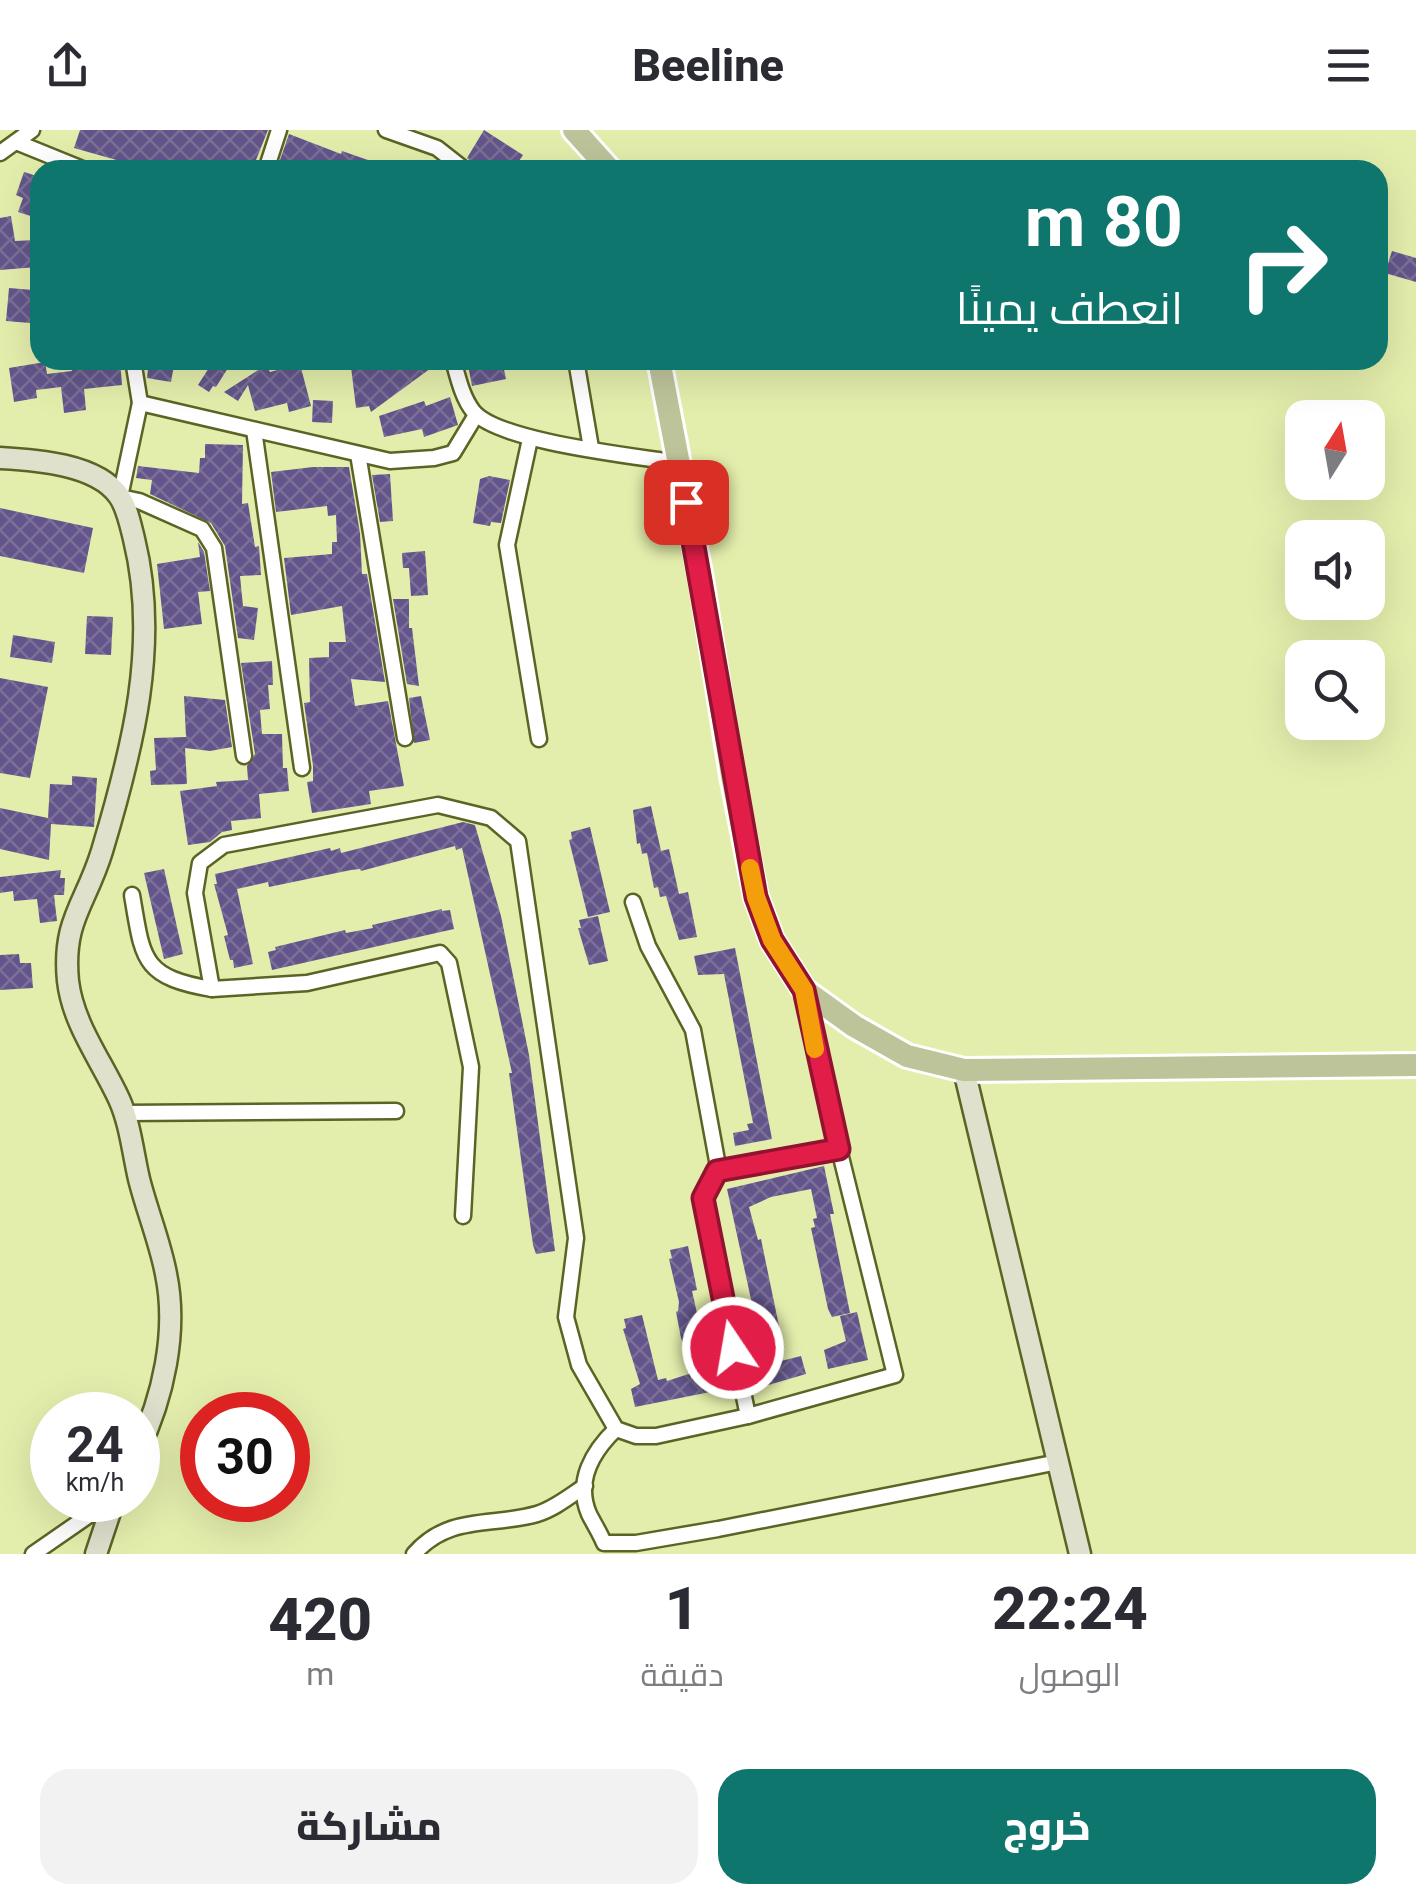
<!DOCTYPE html>
<html lang="ar">
<meta charset="utf-8">
<style>
:root{--surface:#fff;--page:#f2f2f3;--text:#2b2b33;--muted:#7c7c81;--accent:#0f766e}
body{margin:0;font-family:Roboto,Cairo,sans-serif;background:var(--page);color:var(--text);direction:rtl;height:100vh;display:flex;flex-direction:column;font-size:38px;white-space:nowrap}
*{box-sizing:border-box;margin:0}
p{font-size:32px;color:var(--muted)}
.icon{flex:none;width:55px;height:55px;fill:none;stroke:currentColor;stroke-width:2;stroke-linecap:round;stroke-linejoin:round}
.map{position:relative;height:1424px;overflow:hidden;direction:ltr}
.side{display:flex;flex-direction:column;background:var(--surface);flex:1}
.side>*{flex:none}
.top-card{position:absolute;left:30px;top:30px;width:1358px;height:210px;border-radius:30px;box-shadow:0 10px 40px #0002;direction:rtl;background:#0f766e;color:#fff;overflow:hidden}
.needle{width:65px;rotate:11deg}
.controls{position:absolute;left:1285px;top:270px;display:grid;gap:20px}
.controls a{display:grid;place-items:center;width:100px;height:100px;border-radius:20px;background:var(--surface);box-shadow:0 10px 40px #0002;font-size:50px}
.speed{position:absolute;left:30px;top:1262px;display:flex;gap:20px;font-size:50px;font-weight:700;text-align:center}
.speed>*{display:grid;place-content:center;width:130px;height:130px;border-radius:50%;background:var(--surface);box-shadow:0 10px 40px #0002;line-height:1}
.speed small{font-size:25px;font-weight:400}
.speed .limit{border:15px solid #d22;background:#fff;color:#111}
.pin{position:absolute;display:grid;place-items:center;width:85px;height:85px;color:#fff;margin:-42px;border-radius:20px;box-shadow:0 5px 15px #0006}
.me{position:absolute;width:110px;margin:-55px;rotate:348deg;stroke-linejoin:round;filter:drop-shadow(0 0 8px #0008)}
.turn{display:flex;align-items:center;gap:35px;height:210px;padding:0 40px;font-size:45px}
.turn .icon{width:130px;height:130px;stroke-width:2.5}
.turn b{display:block;font-size:70px;line-height:85px}
.eta{display:flex;justify-content:space-evenly;align-items:center;height:170px;text-align:center}
.eta b{font-size:60px;font-weight:800;line-height:70px}
.button{display:flex;gap:20px;margin-top:auto;padding:20px 40px}
.button a{flex:1;height:115px;border-radius:30px;background:var(--accent);color:#fff;font-size:40px;font-weight:800;line-height:115px;text-align:center}
.button a+a{background:var(--page);color:var(--text)}
header{display:flex;justify-content:space-between;align-items:center;height:130px;padding:0 40px;background:var(--surface);font-size:45px;font-weight:800}
.map>svg:first-child{display:block}
</style>
<header><svg class="icon" aria-label="menu" viewBox="0 0 24 24"><path d="M4 6h16M4 12h16M4 18h16"/></svg>Beeline<svg class="icon" aria-label="share" viewBox="0 0 24 24"><path d="M12 15V3M7 8l5-5 5 5M5 13v7h14v-7"/></svg></header>
<div class="map">
<svg width="1416" height="1424" viewBox="0 0 1416 1424">
<defs>
<pattern id="building-cross-hatch" width="8" height="8" patternUnits="userSpaceOnUse" patternTransform="scale(2.5)"><rect width="8" height="8" fill="#63558b"/><path d="M0 0l8 8M0 8l8-8" fill="none" stroke="#7b7097"/></pattern>
</defs>
<rect width="100%" height="100%" fill="#e4eeac"/>
<!-- building -->
<g fill="url(#building-cross-hatch)">
<path d="M80,0H268L252,40H117L120,31L74,18Z"/>
<path d="M484,0L523,25L513,40H481L467,28Z"/>
<path d="M289,4L341,24L342,21L391,38V40H308L280,30Z"/>
<path d="M24,42L40,47V89L18,82L23,68L16,65Z"/>
<path d="M11,86L15,111L36,110L37,137L0,140V88Z"/>
<path d="M1392,121L1416,128V152L1385,143Z"/>
<path d="M9,158L33,160L30,193L6,191Z"/>
<path d="M70,230H120L122,255L84,259L86,280L64,283L61,257L36,260L37,268L14,272L9,238L45,232L47,244L72,241Z"/>
<path d="M149,230H175L171,252L147,248Z"/>
<path d="M214,230H233L216,257L213,256L209,262L198,255Z"/>
<path d="M385,230H442L371,282L369,276L356,278L351,237Z"/>
<path d="M467,230H502L506,249L472,256Z"/>
<path d="M300,234L311,276L289,282L287,273L255,281L248,255L238,271L224,262L266,235L270,242Z"/>
<path d="M450,267L458,295L424,307L422,299L384,307L379,286L424,271L426,276Z"/>
<path d="M313,270L333,271L332,293L312,292Z"/>
<path d="M205,314L243,315L242,374L248,373L255,417L259,416L261,445L240,446L243,476L258,478L254,510L238,508L225,416L211,393L150,364L152,350L136,348L138,336L199,343L200,328H205Z"/>
<path d="M313,337H349L360,403L362,444H367L385,552L351,549L355,576L388,571L404,656L369,661L371,674L312,683L307,652L313,651V636L304,573L310,572L309,528L329,527V512H346L342,476L291,485L284,428L332,424V412H337L336,385L328,386L327,376L276,382L271,342Z"/>
<path d="M390,344L393,391L380,392L372,345Z"/>
<path d="M489,346L510,350L501,393L491,392L490,396L473,393L480,349Z"/>
<path d="M0,378L93,398L84,443L0,426Z"/>
<path d="M198,412L204,422L210,461L198,462L202,494L164,499L157,434L200,427Z"/>
<path d="M425,421L428,465L411,466L409,438H403L402,423Z"/>
<path d="M393,469H409V498H412L419,556L407,554Z"/>
<path d="M87,486L113,487L111,525L85,524Z"/>
<path d="M13,505L55,512L52,533L10,527Z"/>
<path d="M272,531L273,555H268L270,579L260,580L262,604H282L283,638H287L289,661L259,664L261,688L231,691L232,700L222,702L210,712L188,715L180,661L217,656L216,652L248,650L247,636L255,624L241,533Z"/>
<path d="M0,548L48,557L30,648L0,643Z"/>
<path d="M184,566L225,570L232,617L210,621L185,618L187,654L151,655L150,641L156,640L154,608L186,607Z"/>
<path d="M421,566L430,610L414,613L409,568Z"/>
<path d="M72,646L97,648L94,697L51,694L49,730L0,719V678L48,688L50,654L72,655Z"/>
<path d="M651,676L661,721L669,719L679,764L688,762L697,807L679,810L666,766L660,767L658,757L654,758L647,723L642,724L640,713L637,714L633,680Z"/>
<path d="M463,692L475,695L501,786L529,925L555,1121L536,1124L533,1115L509,943H512L462,718L456,720L455,716L361,741L360,739L351,740L269,757L268,752L237,759L253,834L234,838L233,830H230L224,806L228,805L214,754H217L215,744L330,718L331,721L340,718L341,723Z"/>
<path d="M590,697L610,782L588,787L569,710L572,709L571,702Z"/>
<path d="M164,739L183,824L164,829L144,743Z"/>
<path d="M61,740L60,748H65L64,765H54L57,791L40,793L37,769L14,771L13,761L0,763V747Z"/>
<path d="M442,779V781L450,780L454,799L272,840L268,822L276,820L275,817L345,800L346,803L373,798L372,795Z"/>
<path d="M598,786L608,831L589,835L578,798H581L579,790Z"/>
<path d="M735,818L772,1009L735,1016L733,1003L749,1000L747,994L753,993L724,844L698,845L694,826Z"/>
<path d="M19,824L20,833H31L33,858L0,860V825Z"/>
<path d="M824,1036L834,1084H830L850,1183L832,1187L828,1179L811,1098L815,1097L813,1089L817,1088L811,1059L771,1067L749,1077L758,1110L761,1109L780,1201L759,1206L727,1059Z"/>
<path d="M688,1116L697,1160L692,1161L704,1214L709,1213L720,1260L635,1277L631,1259L640,1254L623,1199L626,1198L624,1189L642,1185L658,1250L666,1248L667,1251L698,1241L692,1215L685,1217L681,1208L676,1182L678,1181L679,1172L669,1129L672,1128L670,1120Z"/>
<path d="M857,1182L868,1230L828,1239L824,1220L846,1211L840,1186Z"/>
<path d="M770,1204L777,1232L801,1226L806,1244L765,1256L753,1208Z"/>
</g>
<g fill="none" stroke-linecap="round" stroke-linejoin="round">
<defs>
<g id="minor">
<path d="M386,0L437,18L465,40"/>
<path d="M16,12L85,40"/>
<path d="M0,23L32,0"/>
<path d="M266,40L279,0"/>
<path d="M133,230L140,273L120,367L139,371L202,399L214,418L244,626"/>
<path d="M453,230C458,247 462,267 473,281C498,312 636,326 678,333"/>
<path d="M576,230L591,318"/>
<path d="M140,273L390,331L434,328L453,323L476,285"/>
<path d="M254,300L302,638"/>
<path d="M530,309L507,415L539,609"/>
<path d="M358,324L405,608"/>
<path d="M132,765C143,829 141,847 212,859"/>
<path d="M633,772L648,816L693,900L718,1036L703,1068L748,1286"/>
<path d="M124,983L396,981"/>
<path d="M717,1041L839,1019"/>
<path d="M463,1086L471,937L449,833L440,823L307,853L212,859L195,763L200,733L224,715L438,675L491,688L518,711L576,1108L566,1187L579,1235L616,1299L636,1306H656L748,1286L895,1245L817,930L804,861"/>
<path d="M616,1299C593,1321 575,1351 589,1384C594,1394 600,1403 604,1413H636L718,1399L1058,1332"/>
<path d="M33,1424L111,1370"/>
<path d="M414,1424C449,1384 492,1397 537,1384C554,1379 570,1366 585,1356"/>
</g>
<g id="secondary">
<path d="M0,328C36,330 97,334 119,366C127,377 131,397 134,409C160,514 132,621 102,721C86,774 62,790 68,851C73,894 101,930 119,969C130,993 133,1023 139,1049C147,1081 160,1112 166,1144C178,1202 163,1268 138,1320"/>
<path d="M964,940L1080,1424"/>
<path d="M96,1424L114,1370"/>
</g>
<g id="primary">
<path d="M574,0L610,40"/>
<path d="M659,230L701,449L732,646L756,767L772,810L804,860L854,896L907,926L964,940L1416,935"/>
</g>
</defs>
<!-- minor casing -->
<use href="#minor" stroke="#5d6325" stroke-width="19"/>
<!-- secondary casing -->
<use href="#secondary" stroke="#5d6325" stroke-width="25"/>
<!-- primary casing -->
<use href="#primary" stroke="#fff" stroke-width="28"/>
<!-- minor -->
<use href="#minor" stroke="#fff" stroke-width="14"/>
<!-- secondary -->
<use href="#secondary" stroke="#dfe1cd" stroke-width="20"/>
<!-- primary -->
<use href="#primary" stroke="#bec49a" stroke-width="22"/>
</g>
<g fill="none" stroke-linecap="round" stroke-linejoin="round">
<defs>
<path id="route" d="M686,372L756,767L772,810L804,860L839,1019L717,1041L703,1068L733,1218"/>
</defs>
<!-- route casing -->
<use href="#route" stroke="#92132f" stroke-width="25"/>
<!-- route -->
<use href="#route" stroke="#e11d48" stroke-width="18"/>
<!-- slow -->
<path stroke="#f59e0b" stroke-width="18" d="M750,738L756,767L772,810L804,860L815,919"/>
</g>
</svg>
<div class="controls">
<a><svg class="needle" viewBox="-14 -14 28 28"><path d="M0-13l5 13h-10z" fill="#e53935"/><path d="M0 13l5-13h-10z" fill="#7c7c81"/></svg></a>
<a><svg class="icon" aria-label="sound" viewBox="0 0 24 24"><path d="M4 9h4l5-4v14l-5-4H4zM17 9q2 3 0 6"/></svg></a>
<a><svg class="icon" aria-label="search" viewBox="0 0 24 24"><circle cx="10" cy="10" r="6"/><path d="M15 15l6 6"/></svg></a>
</div>
<div class="speed"><div>24<small>km/h</small></div><div class="limit">30</div></div>
<div class="pin" style="left:686px;top:372px;background:#d93025"><svg class="icon" aria-label="arrive" viewBox="0 0 24 24"><path d="M6 21V4h12l-3 4 3 4H6"/></svg></div>
<svg class="me" style="left:733px;top:1218px" viewBox="-20 -20 40 40"><circle r="17" fill="#e11d48" stroke="#fff" stroke-width="3"/><path d="M0-11L8 9 0 5-8 9z" fill="#fff"/></svg>
<div class="top-card">
<div class="turn"><svg class="icon" aria-label="right" viewBox="0 0 24 24"><path d="M7 20v-9h11M14 6l5 5-5 5"/></svg><div><b>80 m</b>انعطف يمينًا</div></div>
</div>
</div>
<section class="side">
<div class="eta">
<div><b>22:24</b><p>الوصول</p></div>
<div><b>1</b><p>دقيقة</p></div>
<div><b>420</b><p>m</p></div>
</div>
<div class="button"><a>خروج</a><a>مشاركة</a></div>
</section>
